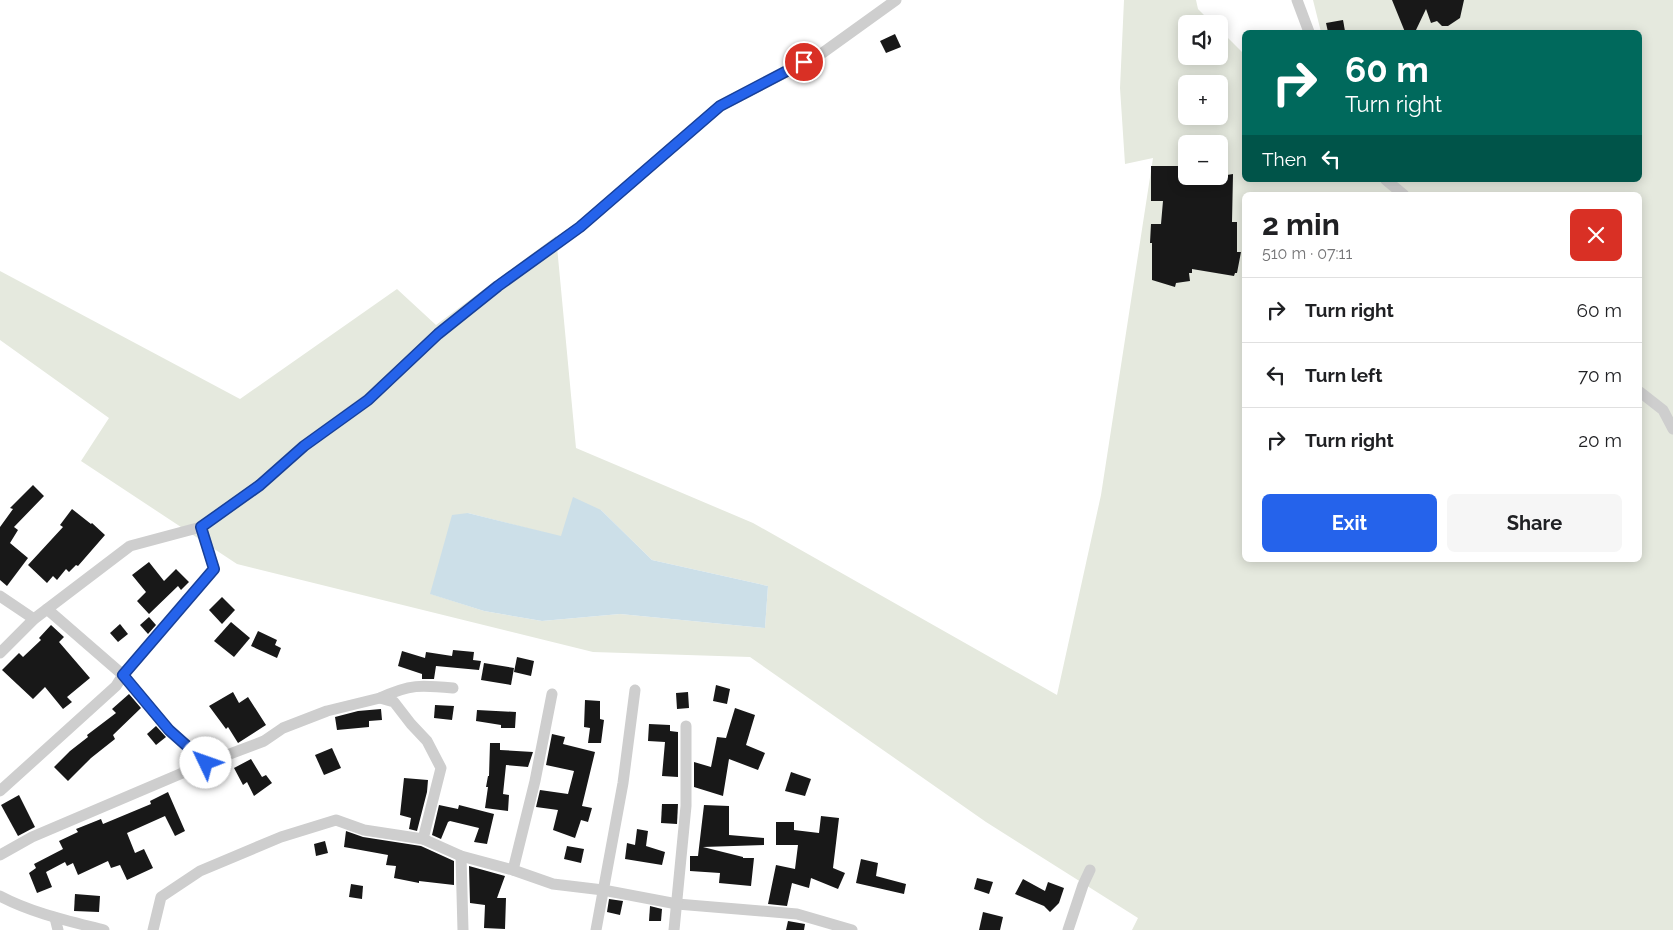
<!DOCTYPE html>
<meta charset="utf-8">
<style>
:root{--surface:#fff;--page:#f6f6f6;--text:#202124;--muted:#757577;--line:#e0e0e0;--accent:#2563eb}
body{margin:0;font-family:Raleway,sans-serif;background:var(--page);color:var(--text);height:100vh;display:flex;flex-direction:column;font-size:19px;white-space:nowrap}
*{box-sizing:border-box;margin:0}
p{font-size:16px;color:var(--muted)}
.icon{flex:none;width:28px;height:28px;fill:none;stroke:currentColor;stroke-width:2;stroke-linecap:round;stroke-linejoin:round}
.map{position:relative;flex:1;overflow:hidden}
.details{position:absolute;left:1242px;top:192px;width:400px;height:370px;display:flex;flex-direction:column;background:var(--surface);border-radius:8px;box-shadow:0 2px 12px #0003}
.details>*{flex:none}
.guide{position:absolute;left:1242px;top:30px;width:400px;height:152px;border-radius:8px;box-shadow:0 2px 12px #0003;background:#00695c;color:#fff;overflow:hidden}
.controls{position:absolute;left:1178px;top:15px;display:grid;gap:10px}
.controls a{display:grid;place-items:center;width:50px;height:50px;border-radius:8px;background:var(--surface);box-shadow:0 2px 12px #0003;font-size:25px}
.pin{position:absolute;display:grid;place-items:center;width:42px;height:42px;color:#fff;margin:-21px;border:2px solid #fff;border-radius:50%;box-shadow:0 1px 5px #0007}
.me{position:absolute;width:55px;margin:-28px;rotate:312deg;stroke-linejoin:round;filter:drop-shadow(0 0 4px #0008)}
.turn{display:flex;align-items:center;gap:18px;height:105px;padding:0 20px;font-size:22px}
.turn .icon{width:65px;height:65px;stroke-width:2.5}
.turn b{display:block;font-size:35px;line-height:42px}
.then{display:flex;align-items:center;height:48px;padding:0 20px;background:#0003;gap:10px;font-size:19px}
.round{display:grid;place-items:center;flex:none;width:52px;height:52px;border-radius:8px;background:var(--page)}
.headline{display:flex;align-items:center;justify-content:space-between;height:85px;padding:0 20px}
h1{font-size:30px;font-weight:700;line-height:38px}
.action{display:flex;gap:10px;margin-top:auto;padding:10px 20px}
.action a{flex:1;height:58px;border-radius:8px;background:var(--accent);color:#fff;font-size:20px;font-weight:700;line-height:58px;text-align:center}
.action a+a{background:var(--page);color:var(--text)}
ul{padding:0;list-style:none}
li{display:flex;align-items:center;gap:15px;height:65px;padding:0 20px;border-top:1px solid var(--line)}
li div{flex:1}
li b{display:block;font-size:19px}
li em{font-style:normal}
.map>svg:first-child{display:block}
</style>
<div class="map">
<svg width="1673" height="930" viewBox="0 0 1673 930">
<rect width="100%" height="100%" fill="#fff"/>
<!-- green -->
<path fill="#e5e9de" fill-rule="evenodd" d="M1124,0H1196L1198,9L1213,24H1186V56H1219V29L1245,55V180H1640V32H1321L1313,0H1673V930H1132L1138,918L986,822L750,657L593,652L237,564L81,461L109,418L0,340V271L240,399L397,289L436,325L556,236L576,448L753,523L1057,695L1101,495L1153,158L1125,164L1120,88ZM1186,84H1219V116H1186ZM1186,144H1219V176H1186ZM1245,195H1640V560H1245ZM601,510L652,560L768,586L765,628L620,614L542,621L484,611L431,594L468,513L561,537Z"/>
<!-- water -->
<path fill="#ccdfe8" d="M573,497L601,510L652,560L768,586L765,628L620,614L542,621L484,611L430,594L452,515L468,513L561,536Z"/>
<!-- building -->
<g fill="#181818">
<path d="M1392,0H1464L1460,18L1448,26H1442L1437,21L1431,23L1426,9L1416,30L1407,32H1405Z"/>
<path d="M1343,20L1345,31L1328,32L1326,23Z"/>
<path d="M895,34L901,47L886,53L880,41Z"/>
<path d="M1151,166H1186V176H1221L1233,174L1232,222H1237V252H1241L1237,273H1235L1234,276L1192,269V273H1189L1190,281L1176,283L1175,287L1152,280V243H1150L1151,224H1161L1163,201H1151Z"/>
<path d="M33,485L44,496L14,527L18,530L10,543L28,558L7,586L0,580V527L13,509L10,508Z"/>
<path d="M72,509L91,524L92,523L105,535L78,566L76,565L69,572L66,569L57,580L53,576L47,583L28,565L63,527L60,525Z"/>
<path d="M149,562L164,581L176,569L189,582L181,590L178,586L149,614L137,601L146,592L132,575Z"/>
<path d="M222,597L235,610L222,624L209,610Z"/>
<path d="M149,617L156,625L148,634L140,625Z"/>
<path d="M231,622L250,638L234,657L214,641Z"/>
<path d="M120,624L128,634L118,642L110,633Z"/>
<path d="M51,625L64,637L59,642L90,678L67,697L72,702L63,709L45,687L33,699L2,670L19,653L23,657L41,640L39,638Z"/>
<path d="M258,631L277,640L275,645L281,648L277,658L251,646Z"/>
<path d="M453,650L474,652L473,660L481,661L479,670L436,666L434,679H422V674L398,666L402,651L425,658L426,652L452,656Z"/>
<path d="M517,657L534,661L531,676L514,672Z"/>
<path d="M484,663L514,668L511,685L481,680Z"/>
<path d="M716,685L730,689L727,704L713,701Z"/>
<path d="M233,692L239,703L248,697L266,725L238,743L228,727L226,729L209,706Z"/>
<path d="M688,692L689,708L677,709L676,693Z"/>
<path d="M129,694L141,708L113,735L115,739L91,758L68,781L54,767L70,751L88,737L87,735L116,713L112,709Z"/>
<path d="M585,700L600,701V719L604,720L601,743H588L590,728L584,727Z"/>
<path d="M435,705L454,706L452,720L434,718Z"/>
<path d="M735,708L755,715L746,745L765,753L758,770L729,759L723,796L694,787V762L711,767L717,737L726,738Z"/>
<path d="M381,709L382,720L369,721V727L337,730L335,717L358,711Z"/>
<path d="M477,710L516,712L515,728H501V725L476,721Z"/>
<path d="M649,724L670,725V731L678,732V777L662,776L665,742L648,741Z"/>
<path d="M156,726L166,737L156,745L147,734Z"/>
<path d="M552,734L565,737L563,744L595,752L582,806L592,808L588,822L581,820L575,838L553,830L558,810L536,807L540,790L568,794L574,771L546,765Z"/>
<path d="M490,743H500V750L533,752L528,767L506,765L503,794L509,795L508,811L485,808L488,787H486L488,776H489Z"/>
<path d="M332,748L341,768L324,775L315,755Z"/>
<path d="M251,759L262,777L266,775L272,783L254,796L247,782L243,785L234,768Z"/>
<path d="M791,772L811,779L805,796L785,791Z"/>
<path d="M404,778L428,780L427,792L417,831L409,829L411,818L400,815Z"/>
<path d="M168,792L185,831L175,836L165,816L127,833L135,853L144,849L153,868L127,880L120,865L111,868L108,861L78,875L73,863L67,866L65,862L46,872L52,887L37,893L29,873L36,868L34,864L63,849L59,841L78,832L76,829L101,819L103,824L151,804L150,801Z"/>
<path d="M19,795L35,827L18,836L1,805Z"/>
<path d="M662,804H678L677,824L661,823Z"/>
<path d="M439,805L458,809L459,805L494,814L487,844L474,842L479,828L450,821L448,822L441,839L432,835Z"/>
<path d="M704,805L729,806V835L764,838V845L703,847L743,857V858H754L751,886L719,883L720,873L690,871V856H698Z"/>
<path d="M821,816L839,818L833,868L845,873L838,889L811,878L809,888L792,883L787,906L768,904L776,865L795,869L798,845H776V822H794V830L819,833Z"/>
<path d="M637,829L648,831L646,846L665,852L662,865L625,859L627,843L635,845Z"/>
<path d="M346,831L363,837L421,846L454,861V885L419,881V883L394,878L396,866L386,865L388,855L344,847Z"/>
<path d="M325,841L328,853L316,856L314,844Z"/>
<path d="M567,846L584,849L581,863L564,859Z"/>
<path d="M861,859L878,863L876,876L906,884L904,894L856,883Z"/>
<path d="M469,866L505,876L497,898H506L505,929L484,928L485,905L470,903Z"/>
<path d="M977,878L993,882L989,894L974,889Z"/>
<path d="M1023,879L1045,891L1048,882L1064,888L1059,903L1050,912L1044,906L1015,894Z"/>
<path d="M351,884L363,886L362,899L349,897Z"/>
<path d="M75,894L100,896L99,912L74,911Z"/>
<path d="M609,899L623,901L620,915L607,912Z"/>
<path d="M650,906L662,909L661,921H649Z"/>
<path d="M983,912L1003,917L1000,930H979Z"/>
<path d="M788,921L805,924L804,930H786Z"/>
</g>
<g fill="none" stroke-linecap="round" stroke-linejoin="round">
<!-- minor -->
<g stroke="#cecece" stroke-width="11">
<path d="M1297,0L1309,32"/>
<path d="M1386,180L1404,195"/>
<path d="M1640,392L1663,410L1673,429"/>
<path d="M0,596L34,619"/>
<path d="M47,609L123,675L169,730L206,763"/>
<path d="M0,653L34,619L130,546L201,527L260,485L304,446L368,399L438,334L498,286L580,227L720,106L821,54L896,0"/>
<path d="M380,698C410,684 421,685 453,688"/>
<path d="M0,791L116,686L123,675L214,569L201,527"/>
<path d="M0,855L32,837L206,763L264,741L283,728L327,711L380,698L394,702L411,724L427,741L441,768L423,839"/>
<path d="M461,856L463,930"/>
<path d="M513,870L535,781L552,694"/>
<path d="M0,896C32,913 69,921 104,930"/>
<path d="M55,918L58,930"/>
<path d="M153,930L161,897L200,871L281,837L336,820L364,830L423,839L461,856L513,870L553,884L603,890L677,904L797,914L852,930"/>
<path d="M596,930L623,783L635,690"/>
<path d="M674,930L686,806V726"/>
<path d="M1068,930L1083,885L1090,870"/>
</g>
</g>
<g fill="none" stroke-linecap="round" stroke-linejoin="round">
<defs>
<path id="route" d="M206,763L169,730L123,675L214,569L201,527L260,485L304,446L368,400L438,334L498,286L580,227L720,106L804,62"/>
</defs>
<!-- route casing -->
<use href="#route" stroke="#184099" stroke-width="12"/>
<!-- route -->
<use href="#route" stroke="#2563eb" stroke-width="9"/>
</g>
</svg>
<div class="controls">
<a><svg class="icon" aria-label="sound" viewBox="0 0 24 24"><path d="M4 9h4l5-4v14l-5-4H4zM17 9q2 3 0 6"/></svg></a>
<a>+</a>
<a>−</a>
</div>
<div class="pin" style="left:804px;top:62px;background:#d93025"><svg class="icon" aria-label="arrive" viewBox="0 0 24 24"><path d="M6 21V4h12l-3 4 3 4H6"/></svg></div>
<svg class="me" style="left:206px;top:763px" viewBox="-20 -20 40 40"><circle r="19" fill="#fff"/><path d="M0-13L10 11 0 6-10 11z" fill="#2563eb"/></svg>
<div class="guide">
<div class="turn"><svg class="icon" aria-label="right" viewBox="0 0 24 24"><path d="M7 20v-9h11M14 6l5 5-5 5"/></svg><div><b>60 m</b>Turn right</div></div>
<div class="then">Then<svg class="icon" aria-label="left" viewBox="0 0 24 24"><path d="M17 20v-9H6M10 6l-5 5 5 5"/></svg></div>
</div>
<section class="details">
<div class="headline"><div><h1>2 min</h1><p>510 m · 07:11</p></div><a class="round" style="background:#d93025;color:#fff"><svg class="icon" aria-label="close" viewBox="0 0 24 24"><path d="M6 6l12 12M18 6L6 18"/></svg></a></div>
<ul>
<li><svg class="icon" aria-label="right" viewBox="0 0 24 24"><path d="M7 20v-9h11M14 6l5 5-5 5"/></svg><div><b>Turn right</b></div><em>60 m</em></li>
<li><svg class="icon" aria-label="left" viewBox="0 0 24 24"><path d="M17 20v-9H6M10 6l-5 5 5 5"/></svg><div><b>Turn left</b></div><em>70 m</em></li>
<li><svg class="icon" aria-label="right" viewBox="0 0 24 24"><path d="M7 20v-9h11M14 6l5 5-5 5"/></svg><div><b>Turn right</b></div><em>20 m</em></li>
</ul>
<div class="action"><a>Exit</a><a>Share</a></div>
</section>
</div>
